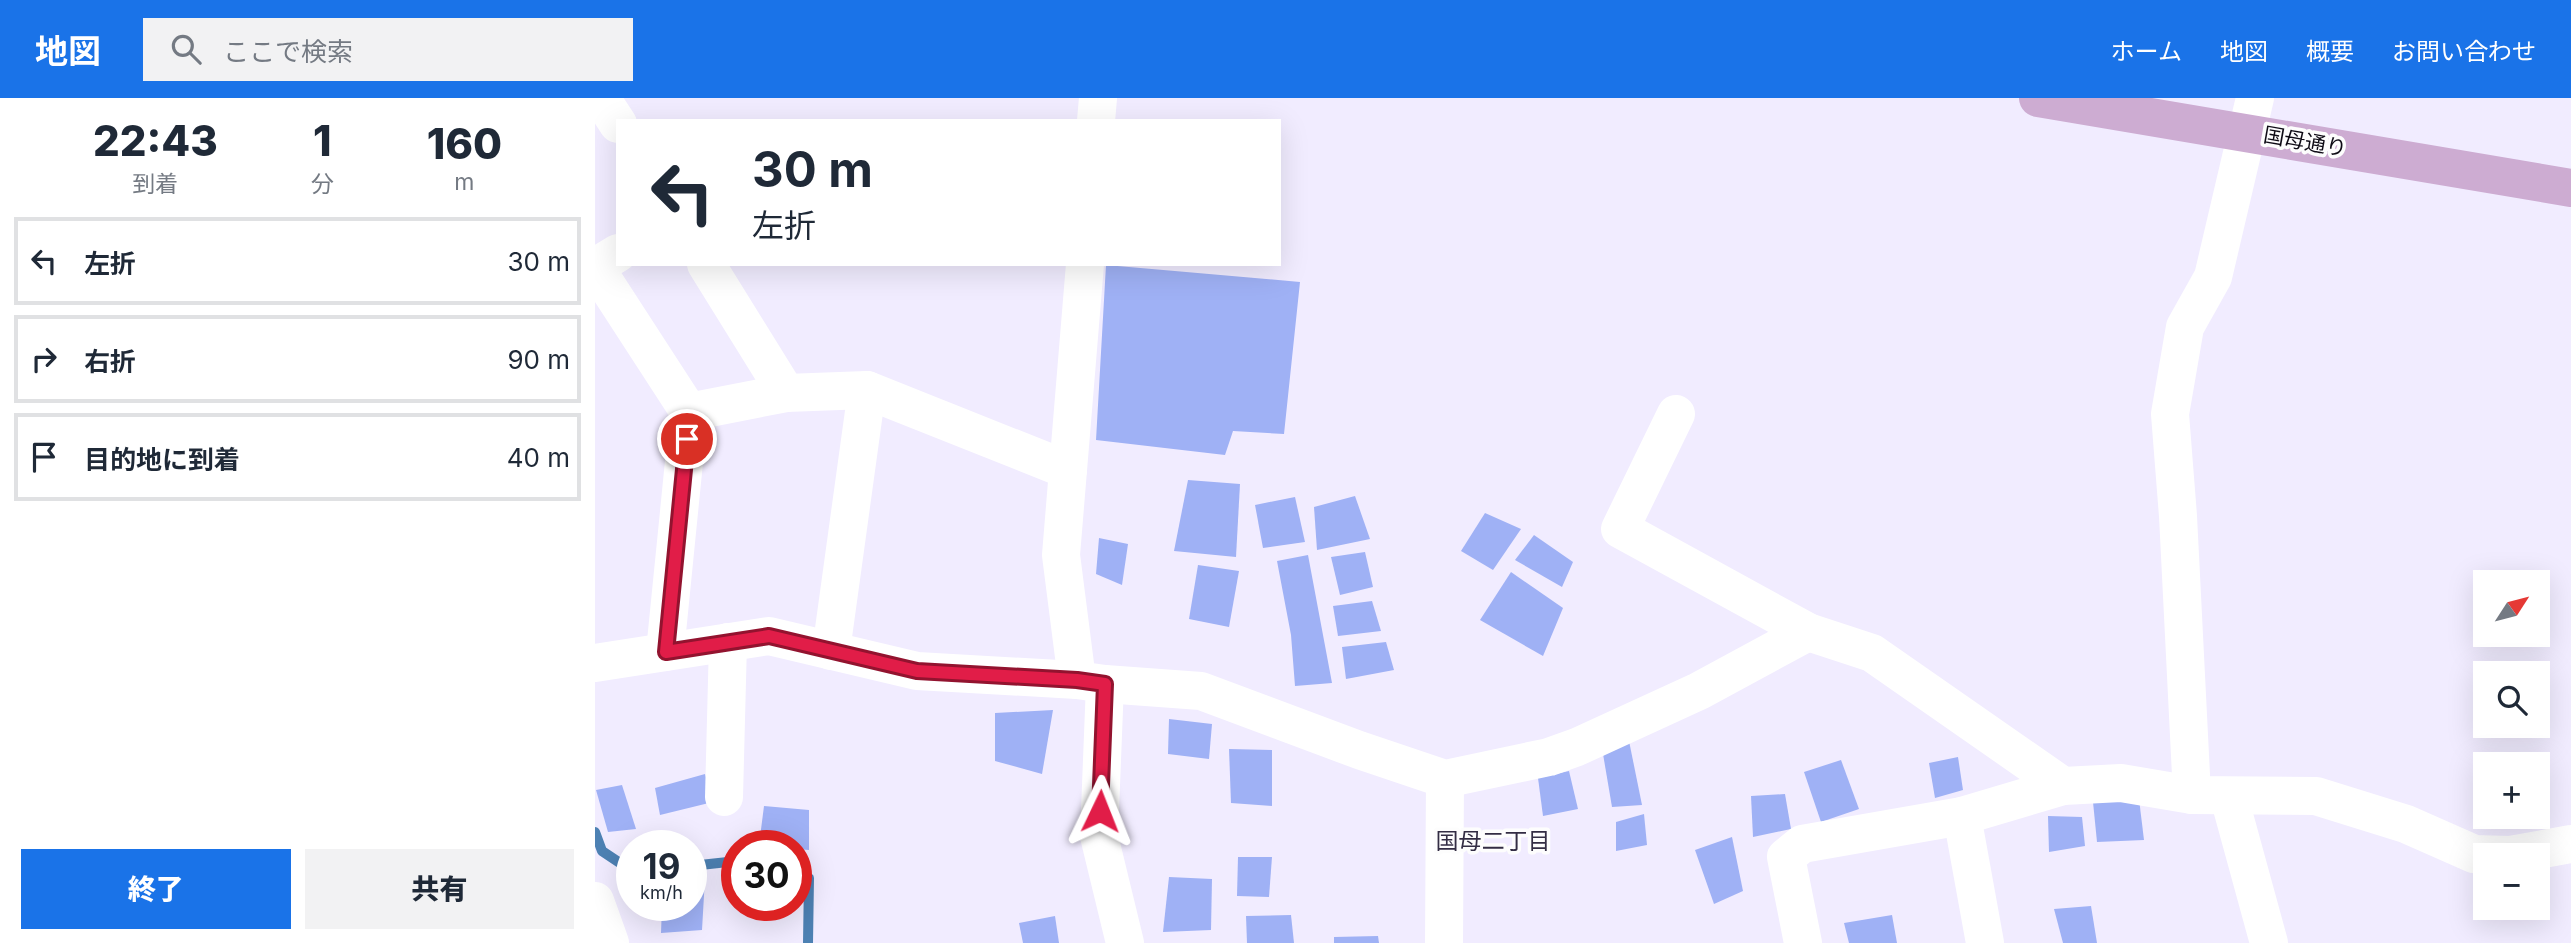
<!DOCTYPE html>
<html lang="ja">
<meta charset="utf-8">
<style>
:root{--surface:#fff;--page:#f2f2f3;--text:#1f2937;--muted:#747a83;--line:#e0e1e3;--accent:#1a73e8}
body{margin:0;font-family:Inter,"Noto Sans JP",sans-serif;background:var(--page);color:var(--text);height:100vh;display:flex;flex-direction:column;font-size:26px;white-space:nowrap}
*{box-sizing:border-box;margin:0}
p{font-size:23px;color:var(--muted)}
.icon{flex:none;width:38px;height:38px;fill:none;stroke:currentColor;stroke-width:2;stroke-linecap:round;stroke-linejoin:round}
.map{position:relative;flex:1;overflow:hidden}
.drawer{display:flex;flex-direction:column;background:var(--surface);width:595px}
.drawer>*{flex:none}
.top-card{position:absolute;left:21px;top:21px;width:665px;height:147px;border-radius:0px;box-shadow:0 7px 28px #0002;background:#fff;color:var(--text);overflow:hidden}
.needle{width:46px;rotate:54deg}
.fabs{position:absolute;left:1878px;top:472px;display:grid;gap:14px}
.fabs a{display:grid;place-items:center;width:77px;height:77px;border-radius:0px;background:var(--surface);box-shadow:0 7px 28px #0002;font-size:35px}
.speed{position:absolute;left:21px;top:732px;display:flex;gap:14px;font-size:35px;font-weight:700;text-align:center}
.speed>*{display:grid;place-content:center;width:91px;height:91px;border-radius:50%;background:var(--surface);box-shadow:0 7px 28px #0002;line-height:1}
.speed small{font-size:18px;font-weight:400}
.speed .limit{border:10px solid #d22;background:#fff;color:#111}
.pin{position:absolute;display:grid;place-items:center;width:60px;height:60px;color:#fff;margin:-30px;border:4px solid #fff;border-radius:50%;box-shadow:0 2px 7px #0007}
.me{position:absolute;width:77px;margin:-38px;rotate:2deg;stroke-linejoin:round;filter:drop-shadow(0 0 5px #0008)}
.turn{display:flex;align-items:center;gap:24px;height:147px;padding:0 21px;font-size:32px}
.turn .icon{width:91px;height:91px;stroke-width:2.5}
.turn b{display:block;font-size:49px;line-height:60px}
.eta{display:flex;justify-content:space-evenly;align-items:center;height:119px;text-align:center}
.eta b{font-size:42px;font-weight:800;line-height:49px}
.primary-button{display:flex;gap:14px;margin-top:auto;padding:14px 21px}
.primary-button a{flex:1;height:80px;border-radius:0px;background:var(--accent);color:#fff;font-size:28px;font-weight:800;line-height:80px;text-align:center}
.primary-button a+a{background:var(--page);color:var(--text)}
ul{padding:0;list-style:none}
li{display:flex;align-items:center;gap:21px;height:88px;margin:0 14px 10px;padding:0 7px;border:4px solid var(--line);border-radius:0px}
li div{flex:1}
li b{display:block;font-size:26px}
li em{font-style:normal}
header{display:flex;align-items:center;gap:42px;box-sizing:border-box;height:98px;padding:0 35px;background:var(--accent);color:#fff}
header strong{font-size:33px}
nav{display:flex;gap:38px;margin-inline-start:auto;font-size:24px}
.search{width:490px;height:63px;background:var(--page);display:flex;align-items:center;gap:18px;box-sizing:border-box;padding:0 24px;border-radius:0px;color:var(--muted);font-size:26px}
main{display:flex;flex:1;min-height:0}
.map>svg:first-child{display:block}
</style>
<header>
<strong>地図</strong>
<div class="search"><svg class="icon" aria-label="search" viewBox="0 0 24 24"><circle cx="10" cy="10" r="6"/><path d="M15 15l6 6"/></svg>ここで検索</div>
<nav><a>ホーム</a><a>地図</a><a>概要</a><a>お問い合わせ</a></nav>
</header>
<main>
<section class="drawer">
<div class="eta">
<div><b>22:43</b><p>到着</p></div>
<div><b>1</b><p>分</p></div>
<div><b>160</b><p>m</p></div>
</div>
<ul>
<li><svg class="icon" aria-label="left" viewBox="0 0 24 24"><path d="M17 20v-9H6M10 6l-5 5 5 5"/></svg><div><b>左折</b></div><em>30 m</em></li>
<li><svg class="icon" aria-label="right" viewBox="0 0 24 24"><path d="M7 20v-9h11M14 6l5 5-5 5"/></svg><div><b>右折</b></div><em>90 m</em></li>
<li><svg class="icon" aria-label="arrive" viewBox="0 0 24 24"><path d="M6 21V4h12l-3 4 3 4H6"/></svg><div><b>目的地に到着</b></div><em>40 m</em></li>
</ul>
<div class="primary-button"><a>終了</a><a>共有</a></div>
</section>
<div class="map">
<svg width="1976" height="845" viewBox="0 0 1976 845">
<rect width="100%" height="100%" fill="#f1ecff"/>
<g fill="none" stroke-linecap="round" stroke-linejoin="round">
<!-- stream -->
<g stroke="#4d81b3" stroke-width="10">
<path d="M0,734L7,753L37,773"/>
<path d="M96,768L142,763"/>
<path d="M201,772L214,780L213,845"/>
</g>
</g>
<!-- building -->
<g fill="#9fb1f5">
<path d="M511,167L705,184L689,336L638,333L630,357L501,342Z"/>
<path d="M593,382L645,386L641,459L579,453Z"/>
<path d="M760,398L775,441L722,452L719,409Z"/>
<path d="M700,399L710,444L668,450L660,407Z"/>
<path d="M890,415L926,431L898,472L866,453Z"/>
<path d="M939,437L978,464L967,489L920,462Z"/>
<path d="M504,440L533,446L527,487L501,476Z"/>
<path d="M770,454L778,489L745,497L736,459Z"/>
<path d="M713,457L737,585L700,588L696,537L682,463Z"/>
<path d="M603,467L644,473L634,529L594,521Z"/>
<path d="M916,474L968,510L948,558L885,522Z"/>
<path d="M777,503L786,533L743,538L738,508Z"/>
<path d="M791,544L799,572L751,581L747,549Z"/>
<path d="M458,612L447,676L400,663V615Z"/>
<path d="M574,621L617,626L614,661L573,656Z"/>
<path d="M1034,643L1047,707L1017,709L1007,650Z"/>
<path d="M634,651L677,652V708L636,705Z"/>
<path d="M1363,659L1368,692L1340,700L1334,665Z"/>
<path d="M1246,662L1264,711L1226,724L1209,674Z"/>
<path d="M974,673L983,711L948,718L943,680Z"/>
<path d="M110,676L118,704L65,717L60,690Z"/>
<path d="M27,687L41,731L13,734L1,692Z"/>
<path d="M1190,696L1196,731L1158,739L1156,698Z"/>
<path d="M1544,701L1549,742L1502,744L1498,704Z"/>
<path d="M169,708L214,712V752L201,751V747H164Z"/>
<path d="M1049,716L1052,747L1021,753V724Z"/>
<path d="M1453,718L1487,719L1490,748L1454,754Z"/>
<path d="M1137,739L1148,793L1119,806L1100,752Z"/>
<path d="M643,759H677L674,799L642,798Z"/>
<path d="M574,779L617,781L616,832L568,834Z"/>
<path d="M96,780H110L107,832L66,835L67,807H96Z"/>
<path d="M1496,808L1502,845H1468L1459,811Z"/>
<path d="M696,817L699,845H652L651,818Z"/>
<path d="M1297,817L1302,845H1254L1249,825Z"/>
<path d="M460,818L464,845H428L424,825Z"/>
<path d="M783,838L784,845H739V839Z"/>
</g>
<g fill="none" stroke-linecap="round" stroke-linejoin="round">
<!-- minor -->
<g stroke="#fff" stroke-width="38">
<path d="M6,0L23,26"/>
<path d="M501,23L503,0"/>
<path d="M23,155L0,169L94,314L191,295"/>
<path d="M111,166L191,295L272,292L473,372"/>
<path d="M1081,316L1025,431L1213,534L1277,555L1468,688"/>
<path d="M236,553L272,292"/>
<path d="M70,554L94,314"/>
<path d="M0,565L174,538L322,573L482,582L510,586L606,593L764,652L850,681L954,659L982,649L1104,593L1213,534"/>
<path d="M482,582L466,457L490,166"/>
<path d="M510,586L504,738L530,845"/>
<path d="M1597,697L1583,418L1575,316L1590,229L1618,179L1660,0"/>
<path d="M129,699L133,544"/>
<path d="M1634,699L1674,845"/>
<path d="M1367,718L1390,845"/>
<path d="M0,803L15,845"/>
<path d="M849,845L850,681"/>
<path d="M1208,845L1191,759L1207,746L1367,718L1468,688L1526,685L1597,697L1721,698L1811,726L1879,756L1915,757L1976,746"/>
</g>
<!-- major -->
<path stroke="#cdacd2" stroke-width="38" d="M1443,0L1976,90"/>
</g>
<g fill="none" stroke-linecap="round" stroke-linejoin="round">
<defs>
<path id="route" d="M92,341L71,554L174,538L322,573L482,582L510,586L505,713"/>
</defs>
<!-- route casing -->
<use href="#route" stroke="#92132f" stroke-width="18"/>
<!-- route -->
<use href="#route" stroke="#e11d48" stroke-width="12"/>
</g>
<g text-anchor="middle" stroke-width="7" stroke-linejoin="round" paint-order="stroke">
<!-- street labels -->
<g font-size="21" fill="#0e0b15" stroke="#fdfdfd">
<text transform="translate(1710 44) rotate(10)" y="7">国母通り</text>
</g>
<!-- neighbourhood labels -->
<g font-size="23" fill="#332d44" stroke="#fdfdfd">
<text x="898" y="751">国母二丁目</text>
</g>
</g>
</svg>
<div class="fabs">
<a><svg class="needle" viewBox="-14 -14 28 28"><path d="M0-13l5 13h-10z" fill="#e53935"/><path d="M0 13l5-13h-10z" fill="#747a83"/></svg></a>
<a><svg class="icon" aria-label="search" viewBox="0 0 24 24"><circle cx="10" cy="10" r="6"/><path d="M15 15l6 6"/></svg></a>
<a>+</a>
<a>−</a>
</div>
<div class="speed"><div>19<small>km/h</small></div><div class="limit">30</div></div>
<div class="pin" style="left:92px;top:341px;background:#d93025"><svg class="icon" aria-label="arrive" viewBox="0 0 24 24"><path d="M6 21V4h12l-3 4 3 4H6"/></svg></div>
<svg class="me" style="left:505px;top:713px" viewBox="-20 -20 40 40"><path d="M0-17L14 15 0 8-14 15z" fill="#e11d48" stroke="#fff" stroke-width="4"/></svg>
<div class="top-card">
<div class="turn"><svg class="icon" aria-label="left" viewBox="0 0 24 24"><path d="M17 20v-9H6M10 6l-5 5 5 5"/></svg><div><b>30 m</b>左折</div></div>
</div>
</div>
</main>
